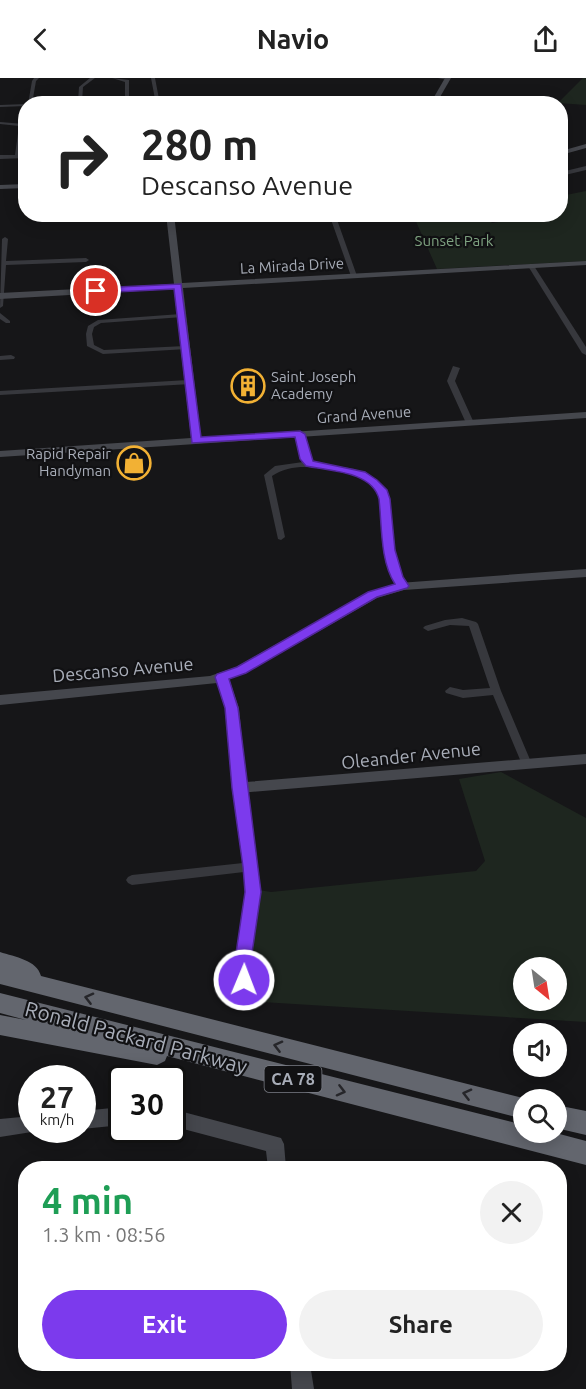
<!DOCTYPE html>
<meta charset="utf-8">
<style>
:root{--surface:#fff;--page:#f2f2f2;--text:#222;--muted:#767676;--accent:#7c3aed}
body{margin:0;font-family:Ubuntu,sans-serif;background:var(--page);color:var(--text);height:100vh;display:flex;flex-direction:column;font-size:22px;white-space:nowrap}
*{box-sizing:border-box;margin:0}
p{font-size:20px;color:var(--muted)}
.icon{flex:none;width:33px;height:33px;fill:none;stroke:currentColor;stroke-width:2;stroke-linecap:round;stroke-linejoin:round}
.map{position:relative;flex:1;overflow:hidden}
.drawer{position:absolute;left:18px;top:1083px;width:549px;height:210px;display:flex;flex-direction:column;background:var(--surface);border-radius:24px;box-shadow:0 3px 15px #0003}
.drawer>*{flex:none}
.top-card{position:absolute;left:18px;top:18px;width:550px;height:126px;border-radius:24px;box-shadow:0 3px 15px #0003;background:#fff;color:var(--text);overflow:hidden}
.needle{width:39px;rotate:150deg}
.buttons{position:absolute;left:513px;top:879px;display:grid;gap:12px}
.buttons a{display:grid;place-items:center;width:54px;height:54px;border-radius:50%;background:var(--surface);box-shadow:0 3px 15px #0003;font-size:30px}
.speed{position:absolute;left:18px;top:987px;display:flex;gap:12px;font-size:30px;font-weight:700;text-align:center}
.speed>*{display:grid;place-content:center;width:78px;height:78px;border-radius:50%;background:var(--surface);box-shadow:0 3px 15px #0003;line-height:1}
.speed small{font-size:15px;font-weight:400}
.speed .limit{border:3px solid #111;border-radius:9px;background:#fff;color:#111}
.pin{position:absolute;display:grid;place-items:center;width:51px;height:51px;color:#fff;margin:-26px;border:3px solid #fff;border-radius:50%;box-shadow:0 2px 6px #0007}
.me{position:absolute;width:66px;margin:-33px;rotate:1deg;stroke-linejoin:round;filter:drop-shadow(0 0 4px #0008)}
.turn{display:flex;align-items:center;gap:21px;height:126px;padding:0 24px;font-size:27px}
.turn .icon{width:78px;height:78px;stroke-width:2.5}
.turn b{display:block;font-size:42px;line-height:51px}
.round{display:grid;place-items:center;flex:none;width:63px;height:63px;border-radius:32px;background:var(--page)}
.headline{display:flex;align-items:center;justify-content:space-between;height:102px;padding:0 24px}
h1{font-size:36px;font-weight:700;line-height:45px;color:#1e9e55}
.primary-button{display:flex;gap:12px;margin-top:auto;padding:12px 24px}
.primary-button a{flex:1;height:69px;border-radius:36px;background:var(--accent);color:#fff;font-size:24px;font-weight:700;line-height:69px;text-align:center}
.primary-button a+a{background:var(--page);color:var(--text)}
header{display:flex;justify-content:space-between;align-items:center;height:78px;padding:0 24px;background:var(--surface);font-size:27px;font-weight:700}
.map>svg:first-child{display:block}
</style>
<header><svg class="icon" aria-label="back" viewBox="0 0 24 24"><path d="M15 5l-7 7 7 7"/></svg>Navio<svg class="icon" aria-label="share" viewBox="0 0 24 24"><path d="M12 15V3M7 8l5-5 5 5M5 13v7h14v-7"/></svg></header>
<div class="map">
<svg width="586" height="1311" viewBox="0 0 586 1311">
<rect width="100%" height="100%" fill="#161618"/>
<!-- green -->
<g fill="#1e261f" fill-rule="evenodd">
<path d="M583,0H586V27L558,25Z"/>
<path d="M586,113V183L437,191L414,139L421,137H485L492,145L510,142V137L561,136V118Z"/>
<path d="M501,694L586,740V944L262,924L247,844V810L271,814L476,793L485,783L459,701ZM524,890H556V922H524Z"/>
</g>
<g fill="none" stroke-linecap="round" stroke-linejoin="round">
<!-- street -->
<g fill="#37383d" fill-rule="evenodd">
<path d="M34,0H39L36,3L32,26H28L32,3Z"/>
<path d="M90,0H95L83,9L82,24L125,22V4L112,0L129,2V22L155,21L151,0H155L159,21L161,22L112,26H65L78,24L79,9Z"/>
<path d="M438,0H449V1L447,2Z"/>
<path d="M26,26V28L0,29V27Z"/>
<path d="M0,44L24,46L20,77L26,76V80L0,81V77H15L19,48L0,46Z"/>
<path d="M586,88V92L561,98V94Z"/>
<path d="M329,136H335L357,198L356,199L351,198Z"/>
<path d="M495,136H501L502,138L499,140Z"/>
<path d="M5,159L8,161L6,183L86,180L89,182L86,184L6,187L3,228L0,230L2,161Z"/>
<path d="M531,186L534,188L586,269V277L582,275L528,188Z"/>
<path d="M0,235L10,243V245H6L0,241Z"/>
<path d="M181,236L183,237V239L101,245L94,249L92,256L94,267L104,272L185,268L187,269V271L103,276L87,268L86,256L88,248L98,242Z"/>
<path d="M11,277L15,279L14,281L0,282V278Z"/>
<path d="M453,288L460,290L455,303L474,345L473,347H470L466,345L447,303Z"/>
<path d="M188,302H191V306L0,317V313Z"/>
<path d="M297,354H303L304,356L309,381L312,384L355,391L376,402L386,412L393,472L402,499L408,508L406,510H400C386,489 384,464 381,439C381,432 381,422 379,416C373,399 341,394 326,391C308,388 288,387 272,398L285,459L281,462L278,461L264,397L275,388L303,384L301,381L296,356Z"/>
<path d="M462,540L476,544L478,546L501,613L531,684L530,687H522L521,684L493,617L463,620L446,615L445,613L450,609L463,612L490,610L469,548L450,547L428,553L423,550L425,548L445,542Z"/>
<path d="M239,706L243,707L244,710L257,789L259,814L249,882L251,923L250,927L245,929L240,927L239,923L237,882L247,814L244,794L132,807L128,805L126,802L128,799L132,797L243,785L234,710L235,707Z"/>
</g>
<!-- secondary -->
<g fill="#45474d" fill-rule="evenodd">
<path d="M445,0H451L436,26H430Z"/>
<path d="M157,21H161L162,26H156Z"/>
<path d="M586,66V70L561,77V73Z"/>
<path d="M26,106V110L0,111V107Z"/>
<path d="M166,136H174L182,205L586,183V187L183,210L201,360L586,334V340L0,379V373L191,360L174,211L0,221V215L174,206Z"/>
<path d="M586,491V499L404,512L377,520L246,595L229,601L239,630L246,704L586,676V686L239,715L234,714L232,710L225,630L217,605L0,627V617L210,598L236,589L369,514L399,505Z"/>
<path d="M122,1029V1047L82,1051V1033Z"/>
<path d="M172,1031L281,1060L284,1066L286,1090H268L266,1073L172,1048Z"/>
<path d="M32,1038V1052H39L38,1053L0,1059V1041Z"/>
<path d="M290,1286H310L314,1311H292Z"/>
</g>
<!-- highway -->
<g fill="#63666e" fill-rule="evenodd">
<path d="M0,874C15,879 37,882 41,898L531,1022H524V1041L0,906Z"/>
<path d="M0,915L524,1047V1054H552L586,1063V1087L167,978L165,983L157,987L0,957V937L26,942L0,935Z"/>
<path d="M556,1027L586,1033V1057L556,1050Z"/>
</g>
</g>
<!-- one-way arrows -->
<defs><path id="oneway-chevron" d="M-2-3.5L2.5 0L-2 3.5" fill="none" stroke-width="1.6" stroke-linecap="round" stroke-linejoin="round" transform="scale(1.5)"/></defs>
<g stroke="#26262a">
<use href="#oneway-chevron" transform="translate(89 920) rotate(-166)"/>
<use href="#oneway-chevron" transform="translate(278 968) rotate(-166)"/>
<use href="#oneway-chevron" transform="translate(341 1013) rotate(14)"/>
<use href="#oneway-chevron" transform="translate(467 1016) rotate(-166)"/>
</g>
<!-- route -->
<path fill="#7c3aed" stroke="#51269a" stroke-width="1.5" d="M181,206L201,359L300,353L305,356L313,383L365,394L377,402L387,412L390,421L395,472L403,499L409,508L407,510L377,519L246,595L229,601L238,630L261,814L251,882L252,902L250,907L244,909L238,907L235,882L245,814L243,789L232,710L225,630L215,599L217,596L237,589L368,514L395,506C380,483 382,448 379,421C372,393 329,393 306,388L300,381L295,359L192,365L174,211L96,215L92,213L96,210Z"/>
<!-- icons -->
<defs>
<symbol id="building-ring" viewBox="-11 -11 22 22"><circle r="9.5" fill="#111113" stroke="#f2b134" stroke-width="1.5"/><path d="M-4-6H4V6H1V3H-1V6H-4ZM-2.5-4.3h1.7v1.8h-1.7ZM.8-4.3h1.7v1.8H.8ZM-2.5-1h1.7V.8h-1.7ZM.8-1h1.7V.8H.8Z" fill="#f2b134"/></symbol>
<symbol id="shop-ring" viewBox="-11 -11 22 22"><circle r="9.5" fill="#111113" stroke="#f2b134" stroke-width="1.5"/><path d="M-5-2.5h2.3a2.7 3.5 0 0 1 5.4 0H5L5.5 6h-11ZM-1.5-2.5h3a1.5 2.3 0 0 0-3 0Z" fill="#f2b134"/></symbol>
</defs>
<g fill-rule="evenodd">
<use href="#building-ring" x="229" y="289" width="38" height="38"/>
<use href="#shop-ring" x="115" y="366" width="38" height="38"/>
</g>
<g text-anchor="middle" stroke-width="4.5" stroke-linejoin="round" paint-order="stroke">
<!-- far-park labels -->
<g font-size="15" fill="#7fa381" stroke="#111113">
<text x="454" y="168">Sunset Park</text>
</g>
<!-- far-street labels -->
<g font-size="15" fill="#a8adb8" stroke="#111113">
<text transform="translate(292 188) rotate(-3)" y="5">La Mirada Drive</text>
<text transform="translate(364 337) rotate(-4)" y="5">Grand Avenue</text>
</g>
<!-- far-poi labels -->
<g font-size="15" fill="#a8adb8" stroke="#111113" text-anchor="start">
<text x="271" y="304">Saint Joseph<tspan x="271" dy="17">Academy</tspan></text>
<text x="111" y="381" text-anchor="end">Rapid Repair<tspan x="111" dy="17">Handyman</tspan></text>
</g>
<!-- shield labels -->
<rect fill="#111113" stroke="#7b7e86" stroke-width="1.5" x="264.5" y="988" width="57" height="26" rx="4.5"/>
<g font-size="16" font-weight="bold" fill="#a8adb8">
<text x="293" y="1007">CA 78</text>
</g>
<!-- street labels -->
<g font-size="18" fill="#a8adb8" stroke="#111113">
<text transform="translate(123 592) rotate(-5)" y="6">Descanso Avenue</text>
<text transform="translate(411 678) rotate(-6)" y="6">Oleander Avenue</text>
</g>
<!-- near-street labels -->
<g font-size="21" fill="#a8adb8" stroke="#111113">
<text transform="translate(136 960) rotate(15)" y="7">Ronald Packard Parkway</text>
</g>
</g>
</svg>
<div class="buttons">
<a><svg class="needle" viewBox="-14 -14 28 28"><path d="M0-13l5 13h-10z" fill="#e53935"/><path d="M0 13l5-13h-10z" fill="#767676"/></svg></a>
<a><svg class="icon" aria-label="sound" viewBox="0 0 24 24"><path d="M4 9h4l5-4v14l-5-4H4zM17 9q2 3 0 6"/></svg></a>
<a><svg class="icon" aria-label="search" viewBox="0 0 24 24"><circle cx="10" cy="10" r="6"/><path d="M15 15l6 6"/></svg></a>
</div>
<div class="speed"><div>27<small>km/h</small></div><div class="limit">30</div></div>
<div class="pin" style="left:96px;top:213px;background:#d93025"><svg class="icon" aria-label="arrive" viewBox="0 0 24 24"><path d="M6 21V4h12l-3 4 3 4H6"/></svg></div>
<svg class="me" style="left:244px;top:902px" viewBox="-20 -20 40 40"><circle r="17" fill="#7c3aed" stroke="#fff" stroke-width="3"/><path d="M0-11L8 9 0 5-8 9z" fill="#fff"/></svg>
<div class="top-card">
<div class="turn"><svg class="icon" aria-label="right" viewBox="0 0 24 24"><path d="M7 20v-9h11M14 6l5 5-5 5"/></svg><div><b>280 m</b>Descanso Avenue</div></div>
</div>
<section class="drawer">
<div class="headline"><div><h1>4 min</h1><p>1.3 km · 08:56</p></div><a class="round"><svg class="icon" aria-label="close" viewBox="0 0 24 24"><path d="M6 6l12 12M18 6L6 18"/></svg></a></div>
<div class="primary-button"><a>Exit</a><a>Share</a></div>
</section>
</div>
